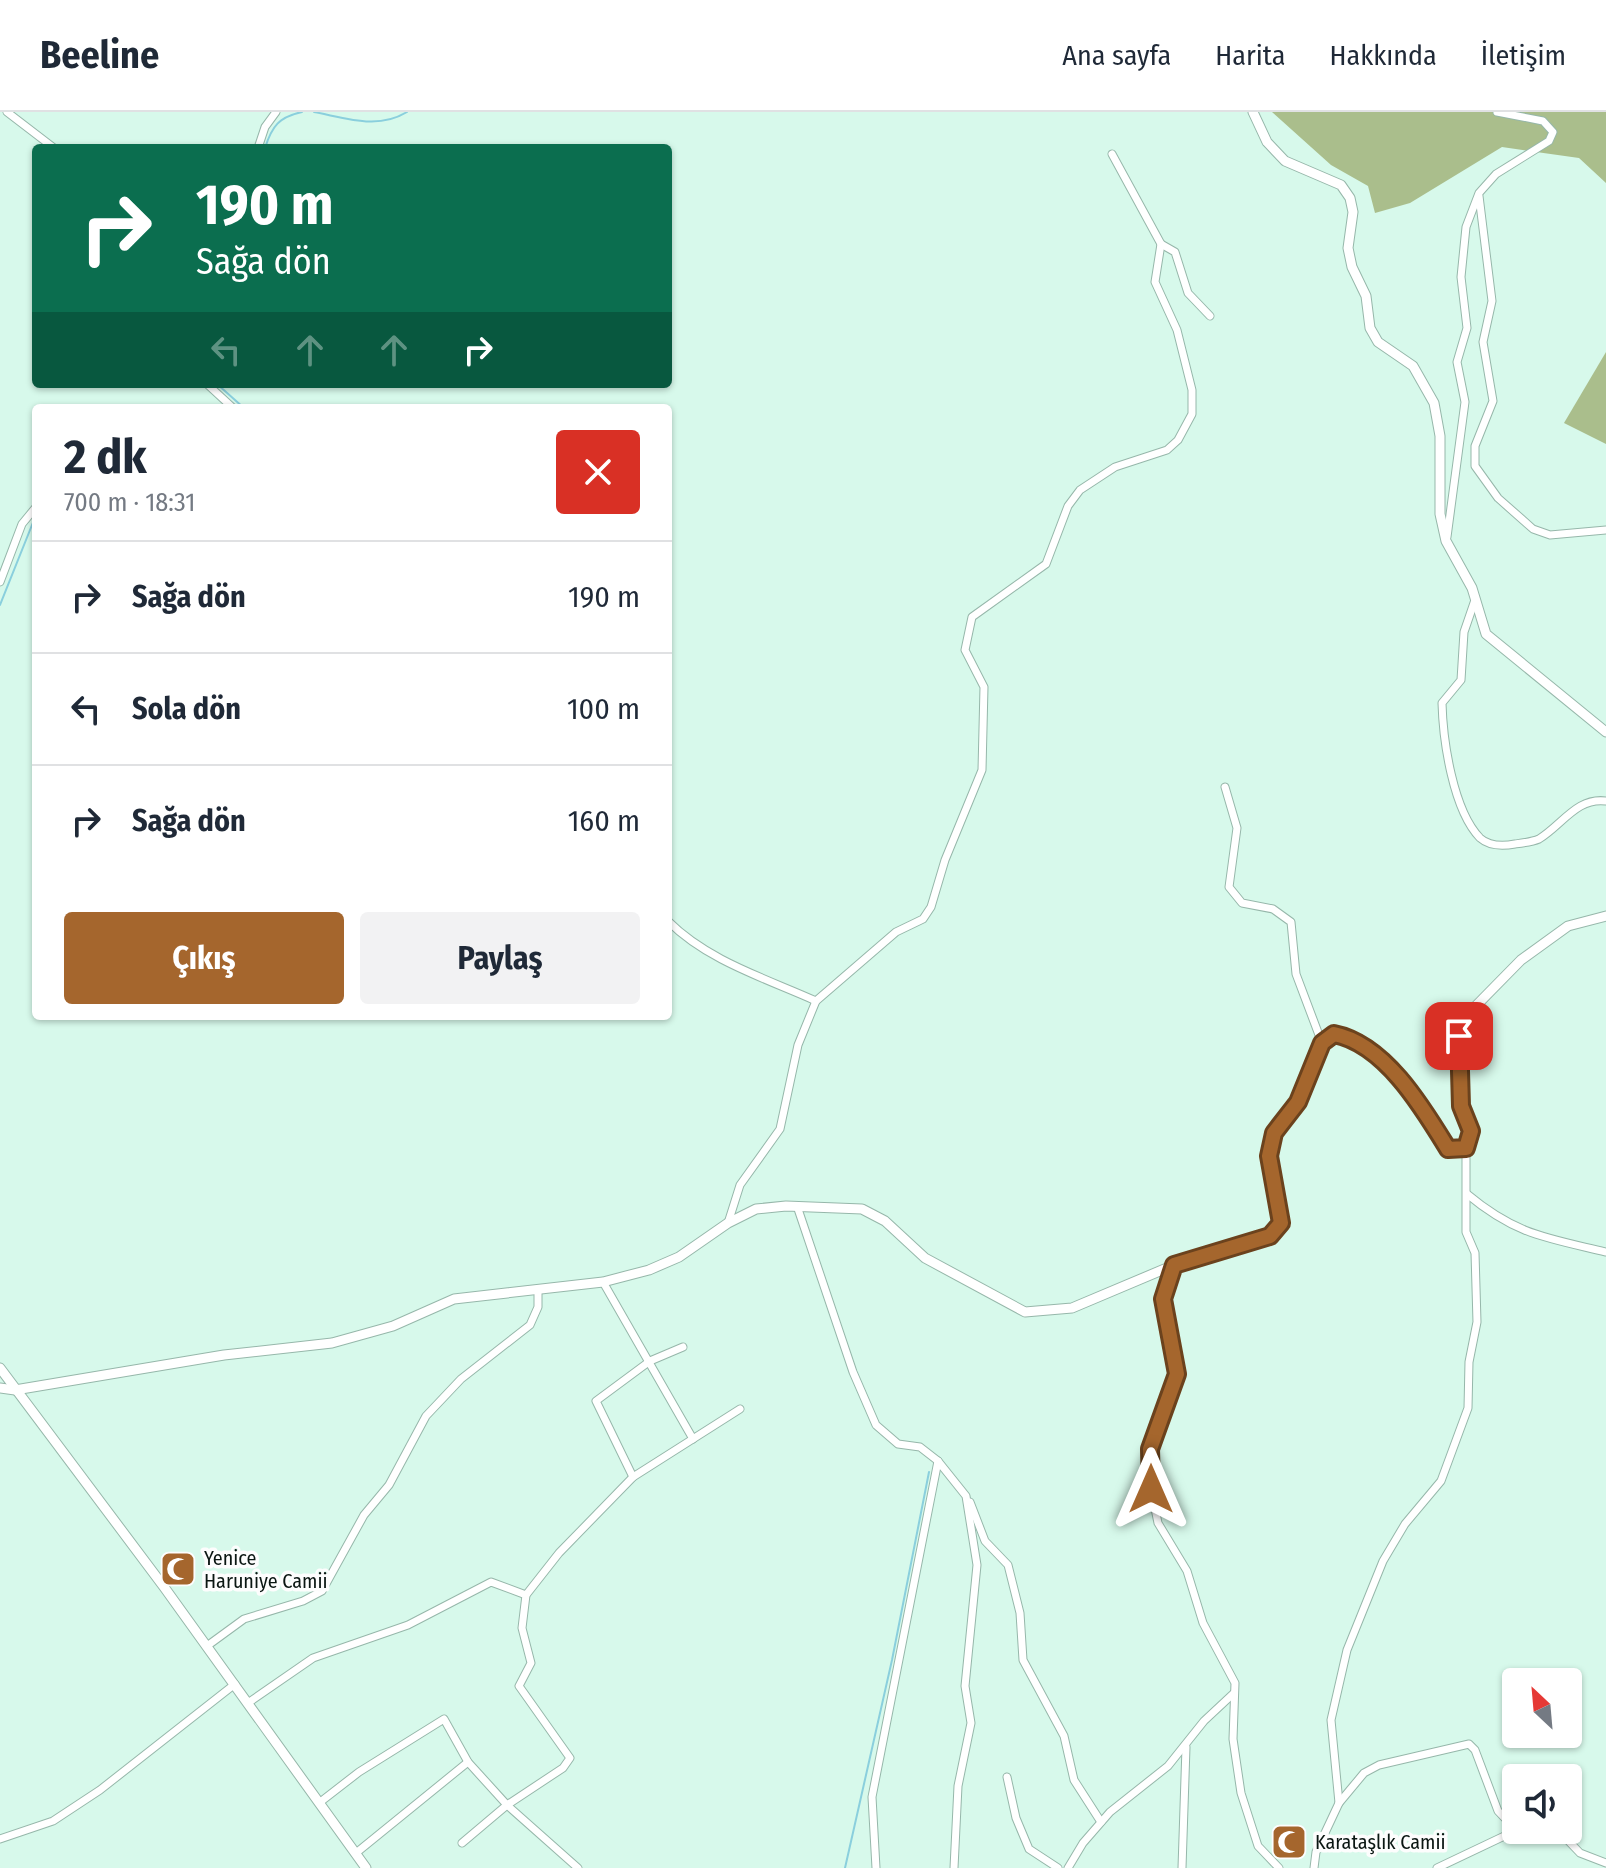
<!DOCTYPE html>
<html lang="tr">
<meta charset="utf-8">
<style>
:root{--surface:#fff;--page:#f2f2f3;--text:#1f2937;--muted:#747a83;--line:#e0e1e3;--accent:#a5662d}
body{margin:0;font-family:"Fira Sans Condensed",sans-serif;background:var(--page);color:var(--text);height:100vh;display:flex;flex-direction:column;font-size:30px;white-space:nowrap}
*{box-sizing:border-box;margin:0}
p{font-size:26px;color:var(--muted)}
.icon{flex:none;width:44px;height:44px;fill:none;stroke:currentColor;stroke-width:2;stroke-linecap:round;stroke-linejoin:round}
.map{position:relative;flex:1;overflow:hidden}
.panel{position:absolute;left:32px;top:292px;width:640px;height:616px;display:flex;flex-direction:column;background:var(--surface);border-radius:8px;box-shadow:0 2px 6px #0004}
.panel>*{flex:none}
.banner{position:absolute;left:32px;top:32px;width:640px;height:244px;border-radius:8px;box-shadow:0 2px 6px #0004;background:#0b6e4f;color:#fff;overflow:hidden}
.needle{width:52px;rotate:334deg}
.tools{position:absolute;left:1502px;top:1556px;display:grid;gap:16px}
.tools a{display:grid;place-items:center;width:80px;height:80px;border-radius:8px;background:var(--surface);box-shadow:0 2px 6px #0004;font-size:40px}
.pin{position:absolute;display:grid;place-items:center;width:68px;height:68px;color:#fff;margin:-34px;border-radius:16px;box-shadow:0 4px 12px #0006}
.me{position:absolute;width:88px;margin:-44px;rotate:0deg;stroke-linejoin:round;filter:drop-shadow(0 0 6px #0008)}
.turn{display:flex;align-items:center;gap:28px;height:168px;padding:0 32px;font-size:36px}
.turn .icon{width:104px;height:104px;stroke-width:2.5}
.turn b{display:block;font-size:56px;line-height:68px}
.lanes{display:flex;align-items:center;height:76px;padding:0 32px;background:#0003;justify-content:center;gap:40px;direction:ltr}
.lanes .off{opacity:.35}
.round{display:grid;place-items:center;flex:none;width:84px;height:84px;border-radius:8px;background:var(--page)}
.headline{display:flex;align-items:center;justify-content:space-between;height:136px;padding:0 32px}
h1{font-size:48px;font-weight:700;line-height:60px}
.primary-button{display:flex;gap:16px;margin-top:auto;padding:16px 32px}
.primary-button a{flex:1;height:92px;border-radius:8px;background:var(--accent);color:#fff;font-size:32px;font-weight:700;line-height:92px;text-align:center}
.primary-button a+a{background:var(--page);color:var(--text)}
ul{padding:0;list-style:none}
li{display:flex;align-items:center;gap:24px;height:112px;padding:0 32px;border-top:2px solid var(--line)}
li div{flex:1}
li b{display:block;font-size:30px}
li em{font-style:normal}
header{display:flex;align-items:center;gap:48px;box-sizing:border-box;height:112px;padding:0 40px;background:var(--surface);border-bottom:2px solid var(--line)}
header strong{font-size:38px}
nav{display:flex;gap:44px;margin-inline-start:auto;font-size:28px}
.map>svg:first-child{display:block}
</style>
<header>
<strong>Beeline</strong>
<nav><a>Ana sayfa</a><a>Harita</a><a>Hakkında</a><a>İletişim</a></nav>
</header>
<div class="map">
<svg width="1606" height="1756" viewBox="0 0 1606 1756">
<rect width="100%" height="100%" fill="#d7f9eb"/>
<!-- forest -->
<g fill="#aabe8c">
<path d="M1272,0H1606V71L1579,46L1502,35L1410,91L1375,101L1368,74L1331,53Z"/>
<path d="M1606,240V332L1564,311Z"/>
</g>
<g fill="none" stroke-linecap="round" stroke-linejoin="round">
<!-- stream -->
<g stroke="#8acfdd" stroke-width="2">
<path d="M314,0C346,6 378,18 407,0"/>
<path d="M265,36C272,14 279,5 302,0"/>
<path d="M217,272L244,296"/>
<path d="M0,493L36,403"/>
<path d="M845,1756L892,1548L929,1360"/>
</g>
<defs>
<g id="minor">
<path d="M7,0L54,36"/>
<path d="M258,36L265,15L276,0"/>
<path d="M1479,84L1492,189L1483,230L1493,289L1475,334V354L1498,386L1533,417L1550,423L1606,418"/>
<path d="M1161,132L1175,140L1188,181L1210,204"/>
<path d="M207,272L233,296"/>
<path d="M1447,425L1465,290L1457,250L1467,216L1461,165L1466,115L1479,81L1496,62L1549,29L1553,20L1543,9L1497,0"/>
<path d="M0,470L22,412L36,395"/>
<path d="M1475,488L1464,520L1461,568L1442,591C1443,629 1453,698 1480,726C1489,734 1504,734 1515,732C1523,731 1532,730 1539,727C1562,713 1577,685 1606,689"/>
<path d="M1225,675L1237,716L1229,775L1242,791L1273,797L1291,810L1296,862L1322,931"/>
<path d="M668,809C708,849 765,866 816,889"/>
<path d="M1467,1082C1516,1123 1547,1126 1606,1140"/>
<path d="M797,1094L853,1260L876,1313L898,1332L920,1335L938,1349L966,1384L977,1453L965,1574L971,1611L958,1674L954,1756"/>
<path d="M728,1111L740,1073L780,1017L798,933L816,889L896,820L923,807L931,795L945,748L982,658L984,575L965,538L972,505L1046,452L1068,394L1080,378L1115,355L1167,338L1178,328L1192,302V278L1177,218L1155,170L1161,132L1112,42"/>
<path d="M1174,1153L1163,1187L1177,1262L1150,1337L1151,1377L1158,1411L1187,1459L1203,1511L1235,1571L1233,1627L1241,1681L1258,1734L1279,1756"/>
<path d="M603,1170L693,1327"/>
<path d="M633,1365L596,1289L650,1249L683,1235"/>
<path d="M970,1390L985,1429L1008,1453L1020,1501L1023,1548L1064,1624L1074,1668L1101,1710"/>
<path d="M207,1534L244,1507L303,1489L322,1479L364,1403L389,1373L426,1304L461,1267L530,1213L538,1195V1177"/>
<path d="M248,1591L313,1546L408,1513L491,1470L526,1483"/>
<path d="M1007,1665L1016,1706L1029,1737L1058,1756"/>
<path d="M319,1691L359,1660L444,1607L468,1650L507,1693L578,1756"/>
<path d="M1339,1691L1364,1661L1379,1653L1469,1632L1475,1638L1498,1699L1516,1718"/>
<path d="M1558,1718L1580,1741L1606,1751"/>
<path d="M0,1727L53,1709L100,1678L235,1572"/>
<path d="M462,1731L507,1693L563,1656L570,1646L519,1574L531,1551L522,1516L526,1483L559,1441L633,1365L740,1297"/>
<path d="M356,1741L468,1650"/>
<path d="M876,1756L872,1685L938,1349"/>
<path d="M1068,1756L1083,1731L1110,1700L1168,1654L1204,1609L1234,1581"/>
<path d="M1182,1756L1186,1635"/>
<path d="M1314,1756L1316,1740L1339,1691L1331,1608L1347,1538L1383,1449L1405,1412L1441,1369L1468,1296L1469,1250L1477,1210L1475,1141L1466,1120V1036"/>
<path d="M1437,1756L1517,1718"/>
</g>
<g id="tertiary">
<path d="M1253,0L1267,30L1285,49L1341,73L1350,86L1353,100L1348,136L1352,155L1366,184L1370,216L1378,230L1413,254L1434,291L1440,324V402L1446,429L1472,476L1486,522L1606,620"/>
<path d="M0,1256L164,1475L366,1756"/>
<path d="M0,1276L15,1278L224,1243L332,1231L393,1214L454,1187L603,1170L649,1158L679,1145L728,1111L756,1097L786,1094L862,1097L885,1109L925,1146L1025,1200L1072,1196L1174,1153L1270,1124L1281,1111L1269,1044L1274,1021L1298,990L1322,931L1334,922C1387,932 1422,994 1448,1037L1466,1036L1471,1019L1461,994L1459,924L1463,907L1521,848L1568,814L1606,804"/>
</g>
</defs>
<!-- minor casing -->
<use href="#minor" stroke="#96b7aa" stroke-width="9"/>
<!-- tertiary casing -->
<use href="#tertiary" stroke="#96b7aa" stroke-width="11"/>
<!-- minor -->
<use href="#minor" stroke="#fff" stroke-width="7"/>
<!-- tertiary -->
<use href="#tertiary" stroke="#fff" stroke-width="9"/>
</g>
<g fill="none" stroke-linecap="round" stroke-linejoin="round">
<defs>
<path id="route" d="M1151,1377L1150,1337L1177,1262L1163,1187L1174,1153L1270,1124L1281,1111L1269,1044L1274,1021L1298,990L1322,931L1334,922C1385,932 1423,996 1448,1037L1466,1036L1471,1019L1461,994L1459,924"/>
</defs>
<!-- route casing -->
<use href="#route" stroke="#6b421d" stroke-width="20"/>
<!-- route -->
<use href="#route" stroke="#a5662d" stroke-width="14"/>
</g>
<!-- icons -->
<defs>
<symbol id="mosque-square" viewBox="-11 -11 22 22"><rect x="-9" y="-9" width="18" height="18" rx="4" fill="#a5662d" stroke="#fdfdfd"/><path d="M3.5-4.9A6 6 0 1 0 3.5 4.9A5 5 0 1 1 3.5-4.9Z" fill="#fff"/></symbol>
</defs>
<g fill-rule="evenodd">
<use href="#mosque-square" x="158" y="1437" width="40" height="40"/>
<use href="#mosque-square" x="1269" y="1710" width="40" height="40"/>
</g>
<g text-anchor="middle" stroke-width="7" stroke-linejoin="round" paint-order="stroke">
<!-- poi labels -->
<g font-size="20" fill="#0a1612" stroke="#fdfdfd" text-anchor="start">
<text x="204" y="1453">Yenice<tspan x="204" dy="23">Haruniye Camii</tspan></text>
<text x="1315" y="1737">Karataşlık Camii</text>
</g>
</g>
</svg>
<div class="tools">
<a><svg class="needle" viewBox="-14 -14 28 28"><path d="M0-13l5 13h-10z" fill="#e53935"/><path d="M0 13l5-13h-10z" fill="#747a83"/></svg></a>
<a><svg class="icon" aria-label="sound" viewBox="0 0 24 24"><path d="M4 9h4l5-4v14l-5-4H4zM17 9q2 3 0 6"/></svg></a>
</div>
<div class="pin" style="left:1459px;top:924px;background:#d93025"><svg class="icon" aria-label="arrive" viewBox="0 0 24 24"><path d="M6 21V4h12l-3 4 3 4H6"/></svg></div>
<svg class="me" style="left:1151px;top:1377px" viewBox="-20 -20 40 40"><path d="M0-17L14 15 0 8-14 15z" fill="#a5662d" stroke="#fff" stroke-width="4"/></svg>
<div class="banner">
<div class="turn"><svg class="icon" aria-label="right" viewBox="0 0 24 24"><path d="M7 20v-9h11M14 6l5 5-5 5"/></svg><div><b>190 m</b>Sağa dön</div></div>
<div class="lanes"><svg class="icon off" aria-label="left" viewBox="0 0 24 24"><path d="M17 20v-9H6M10 6l-5 5 5 5"/></svg><svg class="icon off" aria-label="ahead" viewBox="0 0 24 24"><path d="M12 20V5M6 11l6-6 6 6"/></svg><svg class="icon off" aria-label="ahead" viewBox="0 0 24 24"><path d="M12 20V5M6 11l6-6 6 6"/></svg><svg class="icon" aria-label="right" viewBox="0 0 24 24"><path d="M7 20v-9h11M14 6l5 5-5 5"/></svg></div>
</div>
<section class="panel">
<div class="headline"><div><h1>2 dk</h1><p>700 m · 18:31</p></div><a class="round" style="background:#d93025;color:#fff"><svg class="icon" aria-label="close" viewBox="0 0 24 24"><path d="M6 6l12 12M18 6L6 18"/></svg></a></div>
<ul>
<li><svg class="icon" aria-label="right" viewBox="0 0 24 24"><path d="M7 20v-9h11M14 6l5 5-5 5"/></svg><div><b>Sağa dön</b></div><em>190 m</em></li>
<li><svg class="icon" aria-label="left" viewBox="0 0 24 24"><path d="M17 20v-9H6M10 6l-5 5 5 5"/></svg><div><b>Sola dön</b></div><em>100 m</em></li>
<li><svg class="icon" aria-label="right" viewBox="0 0 24 24"><path d="M7 20v-9h11M14 6l5 5-5 5"/></svg><div><b>Sağa dön</b></div><em>160 m</em></li>
</ul>
<div class="primary-button"><a>Çıkış</a><a>Paylaş</a></div>
</section>
</div>
